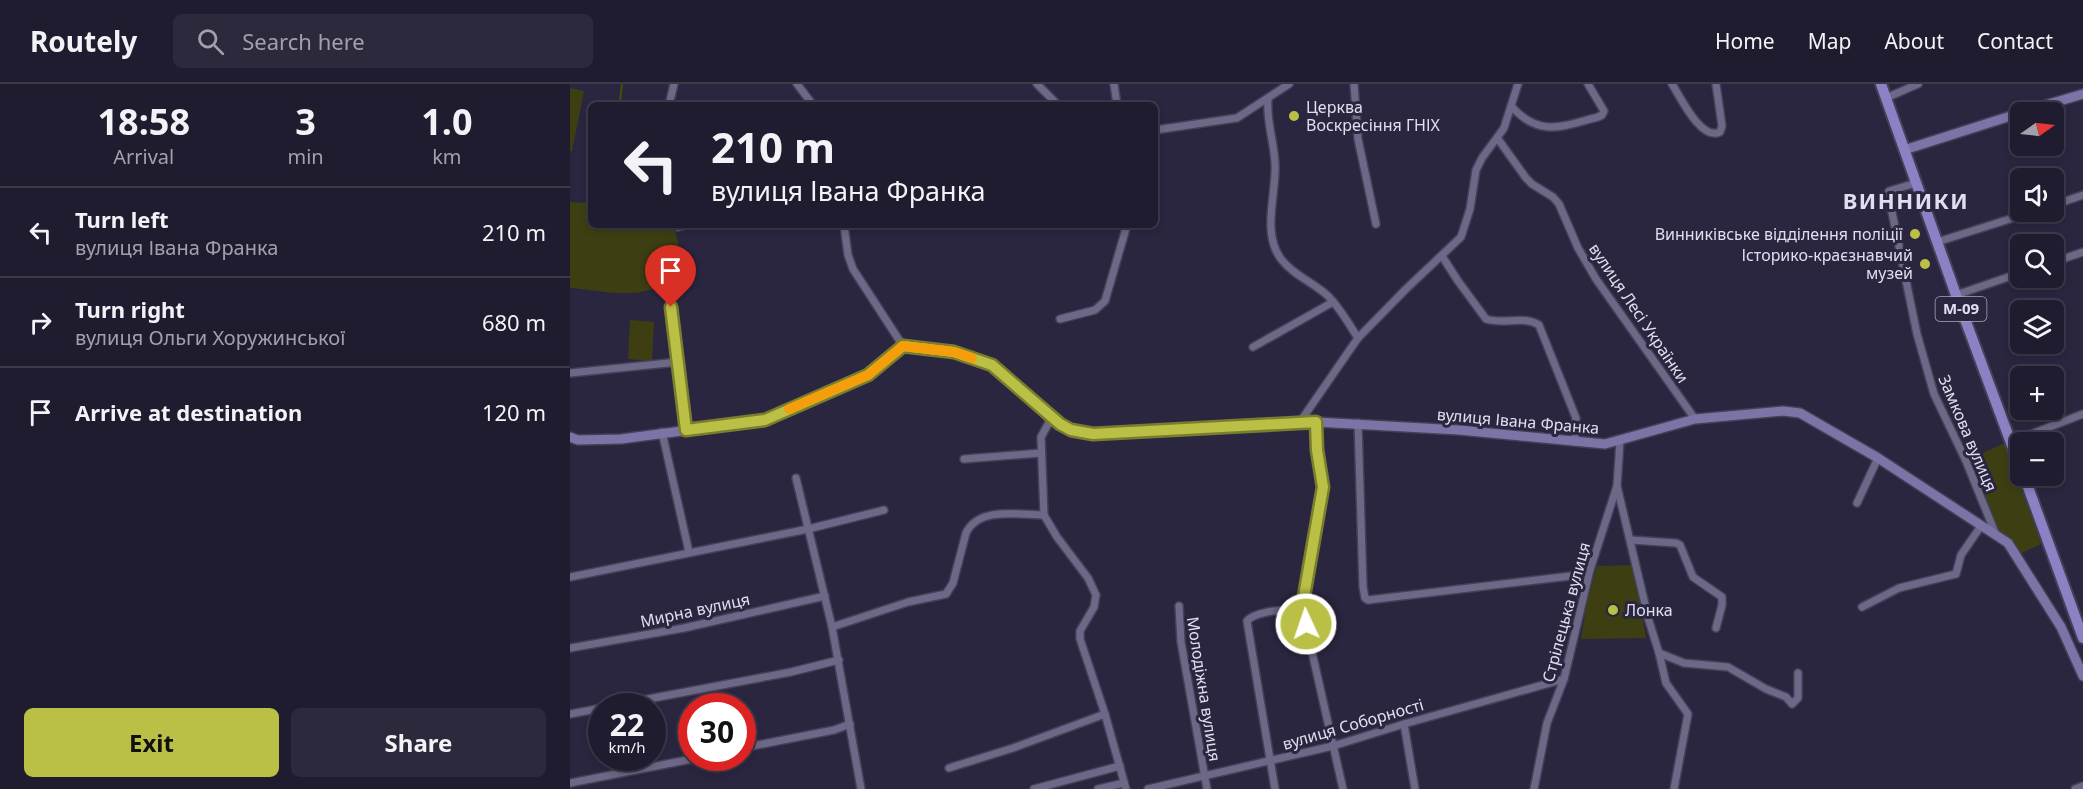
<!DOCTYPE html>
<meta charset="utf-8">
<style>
:root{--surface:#201c30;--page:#2d293c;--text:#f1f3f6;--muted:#a2a1ab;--line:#3d3a4c;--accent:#bac045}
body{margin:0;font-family:"Noto Sans",sans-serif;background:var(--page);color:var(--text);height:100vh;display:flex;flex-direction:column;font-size:22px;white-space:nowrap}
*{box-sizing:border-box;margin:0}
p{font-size:20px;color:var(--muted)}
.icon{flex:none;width:33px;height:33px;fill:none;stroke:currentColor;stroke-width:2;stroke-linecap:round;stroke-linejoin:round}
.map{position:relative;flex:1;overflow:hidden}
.drawer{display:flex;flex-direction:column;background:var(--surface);width:570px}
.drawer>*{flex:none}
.guide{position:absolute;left:18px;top:18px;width:570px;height:126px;border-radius:9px;box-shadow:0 3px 9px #0003,0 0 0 2px var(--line);background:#201c30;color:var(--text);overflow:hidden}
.needle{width:39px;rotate:76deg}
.fabs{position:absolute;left:1440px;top:18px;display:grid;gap:12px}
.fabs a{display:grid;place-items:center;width:54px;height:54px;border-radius:9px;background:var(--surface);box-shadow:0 3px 9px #0003,0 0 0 2px var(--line);font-size:30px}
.speed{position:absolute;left:18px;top:609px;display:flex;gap:12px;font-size:30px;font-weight:700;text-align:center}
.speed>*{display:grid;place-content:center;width:78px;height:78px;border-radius:50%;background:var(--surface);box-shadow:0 3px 9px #0003,0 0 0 2px var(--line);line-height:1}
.speed small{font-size:15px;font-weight:400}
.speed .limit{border:9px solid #d22;background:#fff;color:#111}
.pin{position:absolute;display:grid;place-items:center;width:51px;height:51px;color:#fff;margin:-62px -26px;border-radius:50% 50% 50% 0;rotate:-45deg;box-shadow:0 0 6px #0007}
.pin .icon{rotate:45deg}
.me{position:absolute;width:66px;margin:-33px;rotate:357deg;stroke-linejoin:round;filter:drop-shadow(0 0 4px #0008)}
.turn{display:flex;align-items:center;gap:21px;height:126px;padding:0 24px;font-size:27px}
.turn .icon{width:78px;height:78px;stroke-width:2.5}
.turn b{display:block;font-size:42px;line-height:51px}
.eta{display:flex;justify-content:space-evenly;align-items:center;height:102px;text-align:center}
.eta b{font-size:36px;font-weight:700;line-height:42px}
.action{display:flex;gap:12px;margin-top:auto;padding:12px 24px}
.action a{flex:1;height:69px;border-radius:9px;background:var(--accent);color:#111;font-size:24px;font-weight:700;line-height:69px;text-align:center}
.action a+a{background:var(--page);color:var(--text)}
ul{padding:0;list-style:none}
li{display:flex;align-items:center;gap:18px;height:90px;padding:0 24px;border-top:2px solid var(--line)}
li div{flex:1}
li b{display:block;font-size:22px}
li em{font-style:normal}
header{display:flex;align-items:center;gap:36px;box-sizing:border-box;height:84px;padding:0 30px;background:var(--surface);border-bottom:2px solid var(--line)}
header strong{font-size:28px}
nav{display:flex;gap:33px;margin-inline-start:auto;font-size:21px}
.search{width:420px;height:54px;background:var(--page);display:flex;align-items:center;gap:15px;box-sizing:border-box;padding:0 21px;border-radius:9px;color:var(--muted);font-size:22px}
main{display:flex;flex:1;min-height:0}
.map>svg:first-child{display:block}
</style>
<header>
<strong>Routely</strong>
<div class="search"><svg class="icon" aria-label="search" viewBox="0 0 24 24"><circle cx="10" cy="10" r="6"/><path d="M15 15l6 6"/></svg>Search here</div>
<nav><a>Home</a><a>Map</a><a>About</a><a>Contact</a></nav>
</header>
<main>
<section class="drawer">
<div class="eta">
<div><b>18:58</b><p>Arrival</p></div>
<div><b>3</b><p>min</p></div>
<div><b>1.0</b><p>km</p></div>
</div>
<ul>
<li><svg class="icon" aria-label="left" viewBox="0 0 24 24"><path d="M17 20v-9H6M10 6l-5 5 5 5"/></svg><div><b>Turn left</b><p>вулиця Івана Франка</p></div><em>210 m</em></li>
<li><svg class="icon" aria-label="right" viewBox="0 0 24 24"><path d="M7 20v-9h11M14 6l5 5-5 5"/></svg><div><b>Turn right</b><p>вулиця Ольги Хоружинської</p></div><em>680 m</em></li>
<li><svg class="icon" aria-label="arrive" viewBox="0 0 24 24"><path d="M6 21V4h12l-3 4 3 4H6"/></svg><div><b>Arrive at destination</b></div><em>120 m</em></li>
</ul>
<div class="action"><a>Exit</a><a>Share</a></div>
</section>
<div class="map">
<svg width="1513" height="705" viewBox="0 0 1513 705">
<rect width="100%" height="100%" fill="#2b2640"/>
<!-- green -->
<g fill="#3d3f12">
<path d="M0,4L14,7L2,67H0Z"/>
<path d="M0,118L21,119V141H101C109,153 111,167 106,181C90,223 34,206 0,204Z"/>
<path d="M60,236L84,238L82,277L58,275Z"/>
<path d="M1435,359L1471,460L1450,470L1442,455L1429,449L1400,375Z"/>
<path d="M1063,481L1076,554L1011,555L1017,518L1027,482Z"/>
</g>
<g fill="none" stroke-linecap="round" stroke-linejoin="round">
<!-- stream -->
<path stroke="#4b4e04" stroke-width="2" d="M47,21L50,18L52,0"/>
<defs>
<g id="street">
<path d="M227,0L243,21"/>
<path d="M467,0L488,21"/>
<path d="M544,0L547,21"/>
<path d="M784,0L788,55L806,140"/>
<path d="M1102,0C1111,14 1131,57 1150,48L1152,42L1146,0"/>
<path d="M1316,14L1348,0"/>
<path d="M698,15C696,37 704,57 705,79C707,109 691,148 711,175C724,192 743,198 758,212C770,224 779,240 788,254"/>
<path d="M99,21L104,0"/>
<path d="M942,23C970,54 993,42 1028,33L1032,31L1034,27L1018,0"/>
<path d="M585,46L667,34L719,0"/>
<path d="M928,55L956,94L962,100L983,113L989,120L1008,164L1026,195L1125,335"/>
<path d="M1346,99L1319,107L1318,109L1347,250L1364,310L1396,377L1426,451"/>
<path d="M1484,121L1513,111"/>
<path d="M104,141L108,143L116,141"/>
<path d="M274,141L278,171L283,185L333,262"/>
<path d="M1367,158L1462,128"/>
<path d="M872,172L888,197L916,235C933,241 954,231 969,241L1006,334L1005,358"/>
<path d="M1484,178L1513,168"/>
<path d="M1386,211L1450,189"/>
<path d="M101,223L116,346"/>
<path d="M490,235L525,226L535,217L557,141"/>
<path d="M683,263L763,218"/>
<path d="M0,289L108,278"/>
<path d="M482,333L471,353L474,431L487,453L518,494L526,511L524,523L510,547V555L535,630L556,705"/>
<path d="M730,338L788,254L836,205L891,153L900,125L906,86L912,74L934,44L948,0"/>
<path d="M746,338L747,366L753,403L732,524L773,705"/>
<path d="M788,339L793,503L795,514L798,516L1009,491L1020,486"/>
<path d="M92,348L119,468"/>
<path d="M1441,358L1513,330"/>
<path d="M394,375L471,369"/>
<path d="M226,394L262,543L291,705"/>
<path d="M1047,402L1079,537L1089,569L1114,579L1158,583L1196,605L1216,613L1222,620L1228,614V589"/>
<path d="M1287,419L1308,374"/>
<path d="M1061,456L1106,459L1110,461L1123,493L1152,513V521L1146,544"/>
<path d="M0,493L238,445L314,426"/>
<path d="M609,522L611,558L637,705"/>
<path d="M1292,523L1329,504L1386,490L1391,471L1411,442"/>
<path d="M262,543L338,518L376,510L383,499L396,449C409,422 449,431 474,431"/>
<path d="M0,564L114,544L255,512"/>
<path d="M1089,569L1096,599L1118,630L1104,705"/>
<path d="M41,622L221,588L269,576"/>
<path d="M0,630L32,624"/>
<path d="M834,640L845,705"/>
<path d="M172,664L264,646L280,640"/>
<path d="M379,684L443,664L535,630"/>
<path d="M0,699L127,674"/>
<path d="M464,705L550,682"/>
<path d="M528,705L554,699"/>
<path d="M578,705L763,662L834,640L994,595"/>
<path d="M705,705L677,537C686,526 718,526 732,524"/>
<path d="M964,705L977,639L994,595L1020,486L1047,402L1050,357"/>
<path d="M1505,705L1513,702"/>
</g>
<g id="secondary">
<path d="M1452,28L1513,10"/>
<path d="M1334,66L1450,29"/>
<path d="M0,353L8,356L51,355L195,336L298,291L333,262L384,268L422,281L490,340L501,346L523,350L746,338L889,346L1035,360L1125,335L1213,327L1230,329L1308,374L1438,459L1491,543L1513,592"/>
</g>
<g id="primary">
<path d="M1311,0L1386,211L1450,383"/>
<path d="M1454,392L1513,554"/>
</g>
</defs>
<!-- street casing -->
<use href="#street" stroke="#444056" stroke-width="10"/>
<!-- secondary casing -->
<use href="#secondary" stroke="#444056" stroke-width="12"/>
<!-- primary casing -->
<use href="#primary" stroke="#444056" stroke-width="14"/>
<!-- street -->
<use href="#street" stroke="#6c6887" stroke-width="7"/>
<!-- secondary -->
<use href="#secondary" stroke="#7c74a6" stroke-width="9"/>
<!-- primary -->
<use href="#primary" stroke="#8c81c4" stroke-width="10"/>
</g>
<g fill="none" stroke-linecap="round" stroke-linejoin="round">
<defs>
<path id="route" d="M101,223L116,346L195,336L298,291L333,262L384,268L422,281L490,340L501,346L523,350L746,338L747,366L753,403L732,524L736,540"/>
</defs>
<!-- route casing -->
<use href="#route" stroke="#797d2d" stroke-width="15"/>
<!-- route -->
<use href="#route" stroke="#bac045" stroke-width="10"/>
<!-- slow -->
<path stroke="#f59e0b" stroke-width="10" d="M219,325L298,291L333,262L384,268L402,274"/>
</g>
<!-- markers -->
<g fill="#bac045" stroke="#2b2640" stroke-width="2">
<circle cx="724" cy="32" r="6"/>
<circle cx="1345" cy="150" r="6"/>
<circle cx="1355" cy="180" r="6"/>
<circle cx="1043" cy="526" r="6"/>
</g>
<g text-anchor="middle" stroke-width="6" stroke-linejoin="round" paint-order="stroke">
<!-- shield labels -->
<rect fill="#2b2640" stroke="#aaa7ba" stroke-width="1.5" x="1365.5" y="213" width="51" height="24" rx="4.5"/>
<g font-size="15" font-weight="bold" fill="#e0deef">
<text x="1391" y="230">М-09</text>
</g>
<!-- poi labels -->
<g font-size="16" fill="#e0deef" stroke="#2b2640" text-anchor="start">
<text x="736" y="29">Церква<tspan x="736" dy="18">Воскресіння ГНІХ</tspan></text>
<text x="1333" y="156" text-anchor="end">Винниківське відділення поліції</text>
<text x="1343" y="177" text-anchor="end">Історико-краєзнавчий<tspan x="1343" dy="18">музей</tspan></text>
<text x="1055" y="532">Лонка</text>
</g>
<!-- street labels -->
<g font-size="16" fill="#e0deef" stroke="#2b2640">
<text transform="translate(1069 229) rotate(56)" y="6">вулиця Лесі Українки</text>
<text transform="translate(948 337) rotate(5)" y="6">вулиця Івана Франка</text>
<text transform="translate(1398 349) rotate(67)" y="6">Замкова вулиця</text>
<text transform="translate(125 526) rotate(-12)" y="6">Мирна вулиця</text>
<text transform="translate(996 528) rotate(-75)" y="6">Стрілецька вулиця</text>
<text transform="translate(634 605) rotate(81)" y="6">Молодіжна вулиця</text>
<text transform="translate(783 640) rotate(-16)" y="6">вулиця Соборності</text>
</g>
<!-- district labels -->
<g font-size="22" font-weight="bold" letter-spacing="1.5" fill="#e0deef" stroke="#2b2640">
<text x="1336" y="125">ВИННИКИ</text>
</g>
</g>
</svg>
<div class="fabs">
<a><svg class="needle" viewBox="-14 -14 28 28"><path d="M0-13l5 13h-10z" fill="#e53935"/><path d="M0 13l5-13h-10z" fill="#a2a1ab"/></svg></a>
<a><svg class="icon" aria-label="sound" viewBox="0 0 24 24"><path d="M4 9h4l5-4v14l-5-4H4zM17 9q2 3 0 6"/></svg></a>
<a><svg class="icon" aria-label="search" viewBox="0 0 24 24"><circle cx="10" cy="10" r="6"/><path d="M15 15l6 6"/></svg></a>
<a><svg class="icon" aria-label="layers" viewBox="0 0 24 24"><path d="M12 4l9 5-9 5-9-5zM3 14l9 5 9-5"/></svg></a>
<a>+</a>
<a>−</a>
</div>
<div class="speed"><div>22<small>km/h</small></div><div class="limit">30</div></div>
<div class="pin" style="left:101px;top:223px;background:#d93025"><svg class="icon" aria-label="arrive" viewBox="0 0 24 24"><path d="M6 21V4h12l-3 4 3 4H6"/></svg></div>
<svg class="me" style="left:736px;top:540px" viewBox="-20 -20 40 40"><circle r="17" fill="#bac045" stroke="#fff" stroke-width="3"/><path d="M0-11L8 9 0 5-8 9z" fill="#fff"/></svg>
<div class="guide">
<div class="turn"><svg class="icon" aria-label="left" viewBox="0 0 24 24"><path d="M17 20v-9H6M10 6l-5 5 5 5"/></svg><div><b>210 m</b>вулиця Івана Франка</div></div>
</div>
</div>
</main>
